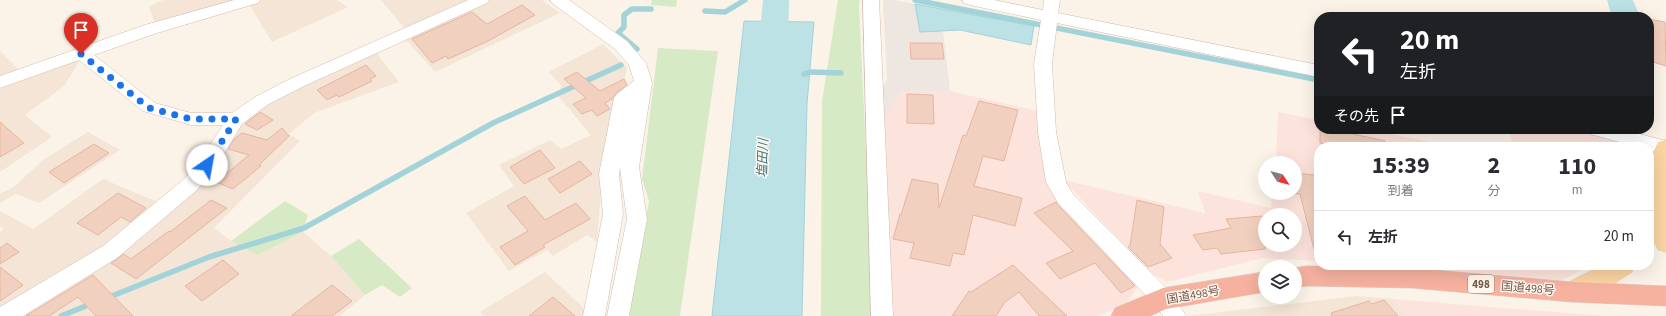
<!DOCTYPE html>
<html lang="ja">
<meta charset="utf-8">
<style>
:root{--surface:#fff;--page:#f7f7f7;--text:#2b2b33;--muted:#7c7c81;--line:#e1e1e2}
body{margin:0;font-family:"Source Sans 3","Noto Sans JP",sans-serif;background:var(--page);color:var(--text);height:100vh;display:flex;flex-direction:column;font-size:15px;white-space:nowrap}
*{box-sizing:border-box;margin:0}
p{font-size:13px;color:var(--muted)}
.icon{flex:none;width:22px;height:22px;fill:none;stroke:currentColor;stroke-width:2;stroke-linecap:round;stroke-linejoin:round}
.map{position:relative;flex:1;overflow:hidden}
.drawer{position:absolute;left:1314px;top:142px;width:340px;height:128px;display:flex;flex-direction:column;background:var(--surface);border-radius:16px;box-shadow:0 4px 16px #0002}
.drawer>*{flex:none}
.top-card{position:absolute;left:1314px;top:12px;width:340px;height:122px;border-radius:16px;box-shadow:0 4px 16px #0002;background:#202124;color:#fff;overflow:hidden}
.needle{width:26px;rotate:126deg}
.tools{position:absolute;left:1258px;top:156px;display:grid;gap:8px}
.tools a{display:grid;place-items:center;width:44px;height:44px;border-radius:50%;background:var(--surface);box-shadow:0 4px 16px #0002;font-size:20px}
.pin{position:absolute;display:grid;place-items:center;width:34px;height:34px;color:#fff;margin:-41px -17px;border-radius:50% 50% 50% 0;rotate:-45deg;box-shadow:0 0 4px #0007}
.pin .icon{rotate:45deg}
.me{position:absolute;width:44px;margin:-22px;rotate:33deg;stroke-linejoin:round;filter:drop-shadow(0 0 3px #0008)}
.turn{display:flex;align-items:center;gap:14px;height:84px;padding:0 20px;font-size:18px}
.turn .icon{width:52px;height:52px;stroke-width:2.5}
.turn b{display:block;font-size:28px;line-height:34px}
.then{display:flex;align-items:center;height:38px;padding:0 20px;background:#0003;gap:8px;font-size:15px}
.eta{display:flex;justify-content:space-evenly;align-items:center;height:68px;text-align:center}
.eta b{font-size:24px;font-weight:700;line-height:28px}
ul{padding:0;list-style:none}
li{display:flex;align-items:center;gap:12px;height:52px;padding:0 20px;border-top:1px solid var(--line)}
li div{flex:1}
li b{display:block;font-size:15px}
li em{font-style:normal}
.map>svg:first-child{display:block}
</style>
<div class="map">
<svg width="1666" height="316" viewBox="0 0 1666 316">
<rect width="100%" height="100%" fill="#fcf3e8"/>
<!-- residential -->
<g fill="#f4e5d6">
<path d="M163,0H337L348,7L272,42L249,4L155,23L149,7Z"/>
<path d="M381,0H542L560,13L435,72L405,39L406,30Z"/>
<path d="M603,44L627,68L602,179L597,242L587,235L553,256L547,250L509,271L466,213L514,186L499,165L550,140L561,149L591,135L559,97L561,85L549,72Z"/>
<path d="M371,46L399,82L314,113L289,134L300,141L214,228L231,241L258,255L303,232L331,256L365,295L340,316H0V232L4,229L0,226V211L33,229L103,179L160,203L200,165L228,124Z"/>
<path d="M0,51L20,71L70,52L79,62L64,86L25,115L52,137L0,172Z"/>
<path d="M88,132L120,150L39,203L16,194L0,203V194L15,186L43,160Z"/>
<path d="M545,272L586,310L585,316H484L480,312Z"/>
<path d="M1356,296L1395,299L1405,316H1188Z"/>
</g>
<!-- commercial -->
<g fill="#fce4dc" fill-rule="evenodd">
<path d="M901,91H950L1042,112V156L1139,285L1126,304L1097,316H888L880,126Z"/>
<path d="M1278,112L1319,120V129H1365L1457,147H1319V261L1263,258L1167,282L1152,274L1063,180L1205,213L1198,191L1271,208L1273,193H1295V163H1276ZM1265,215H1295V245H1265Z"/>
<path d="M1510,129H1551L1581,134V129H1615L1636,144L1635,147H1512Z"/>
<path d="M1394,265H1591L1561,281Z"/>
<path d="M1395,299L1478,306L1606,316H1405Z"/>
</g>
<!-- industrial -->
<path fill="#ede6e1" d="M883,0H894L915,4L920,31H943L950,91H901L880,126V92L887,80Z"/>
<!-- green -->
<g fill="#d7eac6">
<path d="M652,0H677L676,7L651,5Z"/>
<path d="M838,0H860L859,6L874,316H821L822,101Z"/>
<path d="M658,48L718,51L680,316H628L649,201L642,179Z"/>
<path d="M285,201L308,215L303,232L258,255L231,241Z"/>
<path d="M359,239L412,288L400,297L382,285L365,295L331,256Z"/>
</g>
<!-- water -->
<g fill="#bce2e6" stroke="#a2d3d8">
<path d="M915,4L1034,26L1031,45L960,30L920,32Z"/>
<path d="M744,21L814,22L807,104L802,316H712Z"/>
</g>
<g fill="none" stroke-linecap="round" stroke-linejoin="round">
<!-- stream -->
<g stroke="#a2d3d8" stroke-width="5.5">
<path d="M915,0L1319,80"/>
<path d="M705,11L725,12L745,0"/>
<path d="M1649,39L1666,42"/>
<path d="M637,49L618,33L624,27V15L632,9H651"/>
<path d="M804,74L811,72L841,73"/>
<path d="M1568,129L1572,130"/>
<path d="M107,298L209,257L304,228L493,123L621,65"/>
<path d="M61,316L93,303"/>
</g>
<!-- river -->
<g fill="#bce2e6" fill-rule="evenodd">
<path d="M763,0H789C789,20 788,54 777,71L767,74L757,71L753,64L761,21Z"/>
<path d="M1607,0H1633L1640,17H1612Z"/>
</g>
</g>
<!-- building -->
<g fill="#f2d0bf" stroke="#e4b6a0">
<path d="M522,5L535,15L488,41L448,59L446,56L432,63L412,39L472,12L487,24Z"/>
<path d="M1649,19L1665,22L1666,66L1653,62L1651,34H1649Z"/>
<path d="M910,43H942L944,59H911Z"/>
<path d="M366,65L376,76L370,79L372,81L339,97L337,95L327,100L317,90Z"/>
<path d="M577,72L600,91L624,79L627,85L616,93L612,99L605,103L610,109L597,116L592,110L582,114L573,104L586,98L564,79Z"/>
<path d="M907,94L933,95L934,124L907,123Z"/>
<path d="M979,101L1018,110L1004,161L983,156L974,186L1022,198L1015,226L973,215L964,255L953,253L950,266L910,258L914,243L893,239L900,214L901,215L912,179L938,184L939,208L963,135L966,136Z"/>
<path d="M260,112L273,120L257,130L245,124Z"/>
<path d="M0,122L24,143L0,157Z"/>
<path d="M282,128L289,136L259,165L261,166L233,189L216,182L249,155L228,149L234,139L242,133L267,140Z"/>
<path d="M1320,129H1330L1385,141L1384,147H1336L1320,143Z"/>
<path d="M94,144L109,153L64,183L49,172Z"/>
<path d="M540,150L555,168L524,184L510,167Z"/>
<path d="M580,161L592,174L560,193L548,179Z"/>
<path d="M1295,173L1314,175L1315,179H1319V248L1314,249L1300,194H1295Z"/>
<path d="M118,193L146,208L130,222L121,217L98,235L77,223Z"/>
<path d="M525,196L545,220L576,203L590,219L543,245L545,247L515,265L500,247L528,231L507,206Z"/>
<path d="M211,200L227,208L136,279L111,263L124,254L131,259L169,231L170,232Z"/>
<path d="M1137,200L1164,207L1160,244L1172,258L1148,267L1128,247L1130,246Z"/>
<path d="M1056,202L1057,204L1135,286L1121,293L1095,263L1060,279L1046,263L1073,251L1034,213Z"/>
<path d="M1262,216L1265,221V249L1221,254L1217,248L1203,250L1193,235L1231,228L1226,219Z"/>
<path d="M7,243L19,252L0,264V248Z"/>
<path d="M223,260L239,274L202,301L185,286Z"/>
<path d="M1013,265L1067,316H1039L1019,292L1005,302L996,316H952L969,291L971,292Z"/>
<path d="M0,267L23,285L0,301Z"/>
<path d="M93,275L133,316H96L78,297L49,316H26Z"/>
<path d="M332,285L352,301L332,316H291Z"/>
<path d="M553,297L575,316H529Z"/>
<path d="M1384,300L1398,316H1332L1331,313L1369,301L1372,304Z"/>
</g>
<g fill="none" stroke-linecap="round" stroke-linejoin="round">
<defs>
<g id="minor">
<path d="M234,0H260L258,3L157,33L94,55L155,103L191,113H232L255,97L292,78L468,0H489L487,3L304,86L267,105L242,124L214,170L198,189L117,258L23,316H0V307L103,246L184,179L200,160L223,125H191L143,111L79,60L0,88V76L145,25Z"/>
<path d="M550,0H569L627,41L646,63L652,83L639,167L647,219L629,316H607L627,219L620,168L619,174L623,214L605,316H583L603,214L599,174L614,98L617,94L634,81L629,65L615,49L552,3Z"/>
<path d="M863,0H879L893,316H871Z"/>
<path d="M962,0H994L1043,10L1044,0H1060L1058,13L1319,65V77L1057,23L1052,64L1056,132L1066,182L1072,193L1171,293L1186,316H1163L1155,305L1058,203L1046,182L1038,132L1034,64L1041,20L970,5L964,3Z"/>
<path d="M1588,129H1621L1666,141V155L1649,150V147H1638L1590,134Z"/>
</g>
<g id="major">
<path d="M1666,140V252L1658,250L1649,231V161L1658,142Z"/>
<path d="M1603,265H1635L1632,272L1615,283L1581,299L1572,302L1563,299L1560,292L1563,285Z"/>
</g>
<g id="highway">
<path d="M1307,266L1412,268L1572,282L1666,286V306L1572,302L1412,288L1307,286L1295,288V268Z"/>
<path d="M1265,272V292L1166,309L1150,316H1111L1115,308L1163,288Z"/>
</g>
</defs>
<!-- minor casing -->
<use href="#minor" stroke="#d0bcb0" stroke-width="1"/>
<!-- major casing -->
<use href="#major" stroke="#d9d0cd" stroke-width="1"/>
<!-- highway casing -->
<use href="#highway" stroke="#d9d0cd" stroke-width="1"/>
<!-- minor -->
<use href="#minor" fill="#fff" fill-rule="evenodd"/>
<!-- major -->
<use href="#major" fill="#fad4a1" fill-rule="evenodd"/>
<!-- highway -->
<use href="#highway" fill="#f6b19f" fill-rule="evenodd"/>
</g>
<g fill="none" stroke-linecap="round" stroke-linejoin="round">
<!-- route -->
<path stroke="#1a73e8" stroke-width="7" stroke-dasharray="0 12.6" d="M81,54L149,108L191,119H236L207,165"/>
</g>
<g text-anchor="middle" stroke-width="3" stroke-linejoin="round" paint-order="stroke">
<!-- shield labels -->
<rect fill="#fff7ee" stroke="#9f887d" stroke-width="1" x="1468" y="275" width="26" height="18" rx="3"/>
<g font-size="11" font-weight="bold" fill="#76584c">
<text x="1481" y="288">498</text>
</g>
<!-- street labels -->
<g font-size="12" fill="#76584c" stroke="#fff7ee">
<text transform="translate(1528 288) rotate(5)" y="4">国道498号</text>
<text transform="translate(1193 295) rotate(-10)" y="4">国道498号</text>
</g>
<!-- water labels -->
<g font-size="13" font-style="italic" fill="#427b83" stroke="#fff7ee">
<text transform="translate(762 158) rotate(-88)" y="5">塩田川</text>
</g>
</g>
</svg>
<div class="tools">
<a><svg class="needle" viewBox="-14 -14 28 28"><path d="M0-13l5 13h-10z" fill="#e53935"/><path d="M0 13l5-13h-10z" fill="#7c7c81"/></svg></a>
<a><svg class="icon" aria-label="search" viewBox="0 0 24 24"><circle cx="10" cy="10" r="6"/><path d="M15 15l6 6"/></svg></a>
<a><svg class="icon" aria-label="layers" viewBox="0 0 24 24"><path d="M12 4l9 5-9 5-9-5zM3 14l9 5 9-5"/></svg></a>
</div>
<div class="pin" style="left:81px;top:54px;background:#d93025"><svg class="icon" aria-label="arrive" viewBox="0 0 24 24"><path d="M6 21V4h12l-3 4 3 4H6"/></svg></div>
<svg class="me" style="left:207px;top:165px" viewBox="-20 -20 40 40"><circle r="19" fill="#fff"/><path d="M0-13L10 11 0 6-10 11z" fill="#1a73e8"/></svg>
<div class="top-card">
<div class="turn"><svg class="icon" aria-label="left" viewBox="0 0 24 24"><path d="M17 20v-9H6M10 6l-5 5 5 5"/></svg><div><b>20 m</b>左折</div></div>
<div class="then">その先<svg class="icon" aria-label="arrive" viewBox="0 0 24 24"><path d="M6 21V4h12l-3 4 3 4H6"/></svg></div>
</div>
<section class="drawer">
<div class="eta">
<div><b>15:39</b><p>到着</p></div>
<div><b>2</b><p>分</p></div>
<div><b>110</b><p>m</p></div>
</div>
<ul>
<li><svg class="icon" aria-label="left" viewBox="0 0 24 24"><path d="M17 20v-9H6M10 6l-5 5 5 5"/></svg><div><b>左折</b></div><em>20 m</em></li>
</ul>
</section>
</div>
